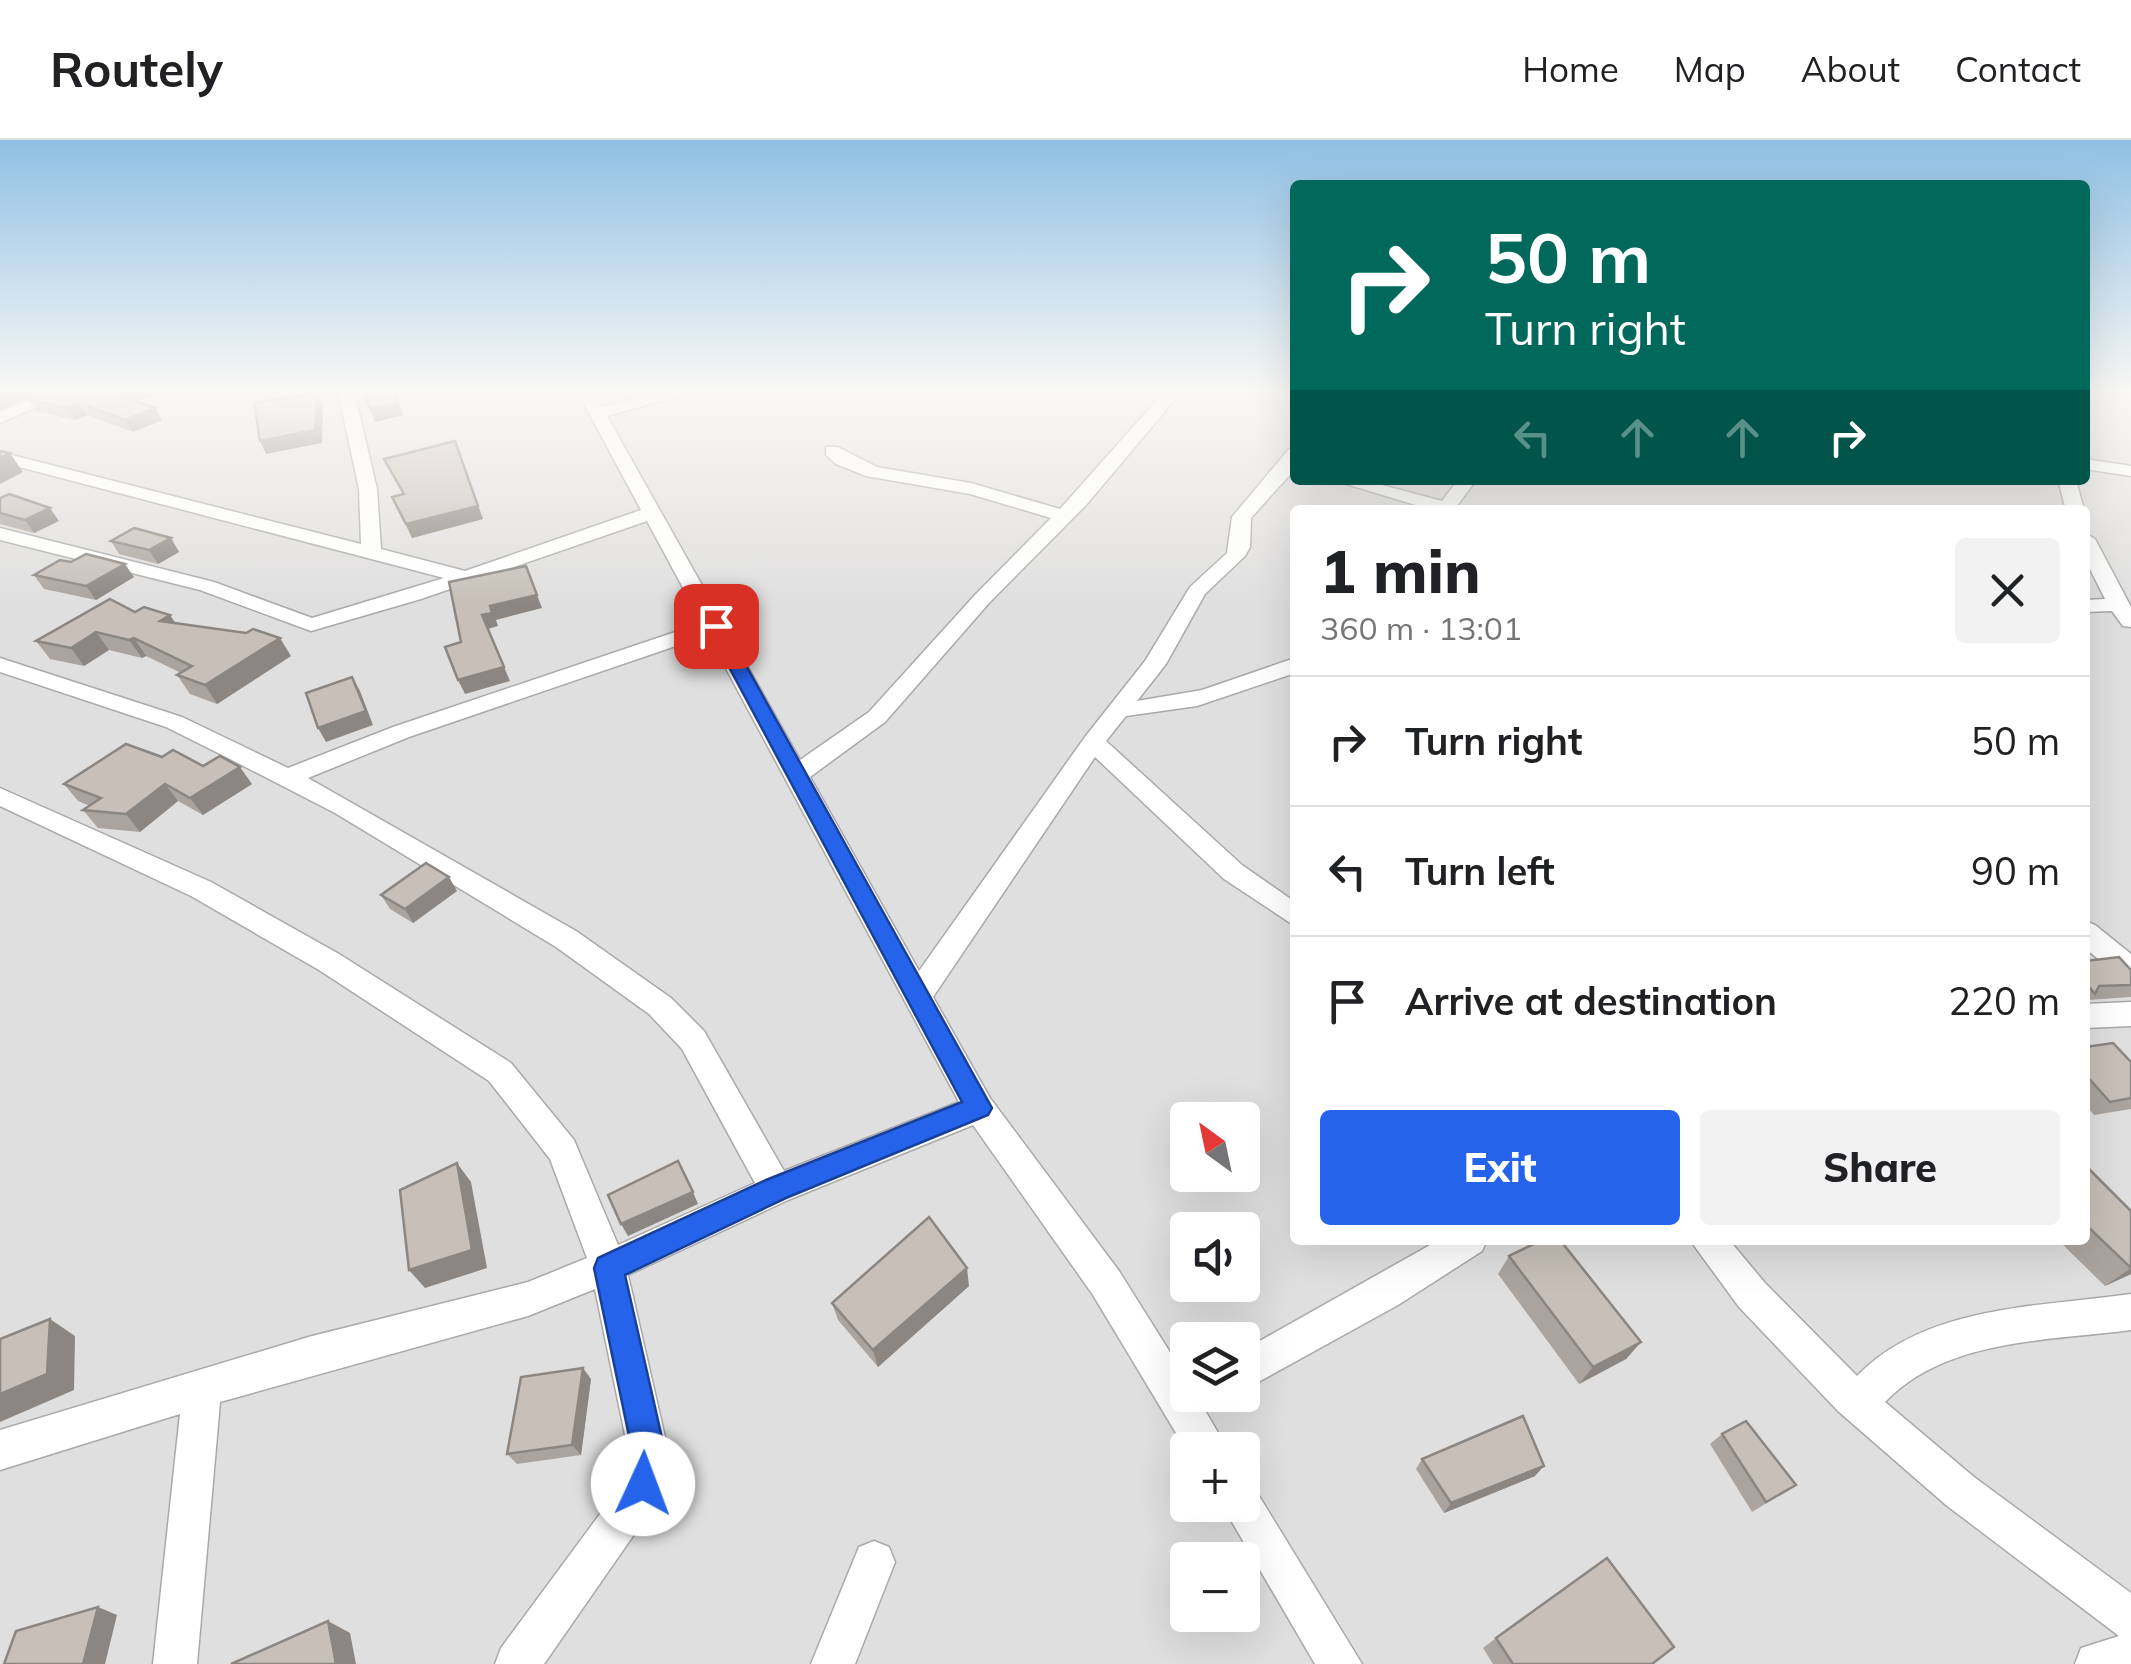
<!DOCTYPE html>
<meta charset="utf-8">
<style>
:root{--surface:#fff;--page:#f2f2f2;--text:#202124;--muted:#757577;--line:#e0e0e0;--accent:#2563eb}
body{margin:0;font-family:Mulish,sans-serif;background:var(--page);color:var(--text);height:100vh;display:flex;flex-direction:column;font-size:38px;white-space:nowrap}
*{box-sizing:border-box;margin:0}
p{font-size:32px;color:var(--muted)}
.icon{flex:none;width:55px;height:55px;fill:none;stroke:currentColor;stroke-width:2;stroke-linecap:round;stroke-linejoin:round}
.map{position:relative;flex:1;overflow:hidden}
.details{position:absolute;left:1290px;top:365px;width:800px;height:740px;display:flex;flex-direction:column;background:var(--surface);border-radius:10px;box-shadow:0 10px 40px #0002}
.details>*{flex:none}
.guide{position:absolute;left:1290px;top:40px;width:800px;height:305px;border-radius:10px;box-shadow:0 10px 40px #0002;background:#00695c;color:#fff;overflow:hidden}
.needle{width:65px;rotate:327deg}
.buttons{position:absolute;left:1170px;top:962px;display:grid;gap:20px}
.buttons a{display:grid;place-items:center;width:90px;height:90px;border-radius:10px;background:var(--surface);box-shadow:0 10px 40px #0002;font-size:50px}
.pin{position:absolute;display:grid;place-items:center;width:85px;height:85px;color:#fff;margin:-42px;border-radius:20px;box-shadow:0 5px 15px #0006}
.me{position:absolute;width:110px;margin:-55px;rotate:2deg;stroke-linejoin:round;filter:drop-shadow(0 0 8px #0008)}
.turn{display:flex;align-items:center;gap:35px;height:210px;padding:0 30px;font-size:45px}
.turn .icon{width:130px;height:130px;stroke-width:2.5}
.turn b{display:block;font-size:70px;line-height:85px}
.lanes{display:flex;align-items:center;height:95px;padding:0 30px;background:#0003;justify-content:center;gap:50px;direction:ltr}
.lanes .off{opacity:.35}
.round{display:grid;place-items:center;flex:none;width:105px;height:105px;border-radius:10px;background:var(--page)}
.head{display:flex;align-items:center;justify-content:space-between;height:170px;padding:0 30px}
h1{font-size:60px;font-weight:800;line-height:75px}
.button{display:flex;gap:20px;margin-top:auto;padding:20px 30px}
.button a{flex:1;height:115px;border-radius:10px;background:var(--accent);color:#fff;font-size:40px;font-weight:800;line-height:115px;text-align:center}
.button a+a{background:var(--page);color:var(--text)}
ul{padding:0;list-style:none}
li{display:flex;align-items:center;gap:30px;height:130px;padding:0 30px;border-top:2px solid var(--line)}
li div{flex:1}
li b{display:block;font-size:38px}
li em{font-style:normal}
header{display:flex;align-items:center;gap:60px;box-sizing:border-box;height:140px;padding:0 50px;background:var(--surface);border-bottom:2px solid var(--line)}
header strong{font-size:48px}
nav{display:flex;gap:55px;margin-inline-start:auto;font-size:35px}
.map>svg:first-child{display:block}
</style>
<header>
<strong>Routely</strong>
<nav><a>Home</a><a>Map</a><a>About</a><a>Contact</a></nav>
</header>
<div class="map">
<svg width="2131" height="1524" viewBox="0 0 2131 1524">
<rect width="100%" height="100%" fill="#f2efe9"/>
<!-- residential -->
<path fill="#e0dfdf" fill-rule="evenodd" d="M0,251H1295V340H2085V251H2131V1524H0ZM1295,370H2085V1100H1295ZM1188,980H1242V1035H1188ZM1188,1090H1242V1145H1188ZM1188,1200H1242V1255H1188ZM1188,1310H1242V1365H1188ZM1188,1420H1242V1475H1188Z"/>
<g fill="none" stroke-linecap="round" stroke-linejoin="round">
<defs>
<g id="minor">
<path d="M50,251H73L0,283V272Z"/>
<path d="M338,251H354L377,349L381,409L465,431L641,370L577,251H593L602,267L667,251H697L607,276L800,620L869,572L975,455L1051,378L970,354L866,336L836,324L826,315V307H838L877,327L971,343L1060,369L1165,251H1182L1087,364L989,463L885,582L810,637L919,831L1085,597L1145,521L1190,447L1227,413L1232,377L1289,309L1295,308V329L1251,378L1250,407L1245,416L1205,454L1166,524L1137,561L1202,550L1295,518V533L1197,566L1126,576L1106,601L1242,725L1295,762V786L1224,739L1095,617L933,857L990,958L1119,1131L1188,1241V1255H1196L1228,1310H1188V1313L1093,1155L973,985L788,1060L628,1135L670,1319L657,1358L642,1383L544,1524H495L501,1508L614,1355L630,1319L595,1149L528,1176L220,1262L197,1524H153L180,1274L0,1330V1290L312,1196L528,1142L587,1118L550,1019L489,941L319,830L191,756L0,666V648L211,742L339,814L511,923L574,1000L618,1105L755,1043L682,909L649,874L556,807L335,673L228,618L166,587L0,532V518L182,577L288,628L393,587L702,483L647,381L421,459L311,491L200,450L0,400V388L214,442L312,478L444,438L0,322V312L361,404L359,349ZM708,495L959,962L784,1031L704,891L671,858L576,791L308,638L409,597Z"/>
<path d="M2085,319L2131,326V336L2085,329Z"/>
<path d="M1333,340H1363L1442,361L1458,340H1476L1454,370H1432Z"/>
<path d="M2058,340H2076L2084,370H2066Z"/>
<path d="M2085,393L2095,399L2131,467V487L2123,486L2112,471L2085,472V460L2105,459L2085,419Z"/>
<path d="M2085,781L2095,785L2131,814V841L2121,838L2085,808Z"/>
<path d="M2131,862V886L2085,888V864Z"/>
<path d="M1439,1100H1487L1482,1111L1398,1165L1242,1251V1211Z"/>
<path d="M1690,1100H1729L1765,1143L1857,1236C1926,1165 2039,1167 2131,1154V1190C2049,1201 1946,1198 1885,1262L1974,1337L2131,1453V1524H2075L2081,1508L2119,1496L1946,1365L1838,1271L1739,1167Z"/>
<path d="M1242,1345L1256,1351L1362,1524H1315L1222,1365H1242Z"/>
<path d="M874,1401L889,1407L895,1422L855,1524H811L859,1407Z"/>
</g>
</defs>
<!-- minor casing -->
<use href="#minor" stroke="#a9a9a9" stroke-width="3"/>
<!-- minor -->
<use href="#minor" fill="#fff" fill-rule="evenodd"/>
</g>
<!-- wall -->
<g fill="#aba49e">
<path d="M160,251L138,262L162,280L133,292L87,275L75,280L36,271L28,259Z"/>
<path d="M384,319L483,379L412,398L392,357L403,354Z"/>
<path d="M0,358L59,381L34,393L0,384Z"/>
<path d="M171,398L179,412L158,424L119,414L111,401Z"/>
<path d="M71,422L134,437L96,460L44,449L34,435Z"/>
<path d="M135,472L176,483L291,516L217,564L190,554L177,535L181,533L146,516L142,518L109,510L84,526L50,519L36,501Z"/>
<path d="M162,617L203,626L252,644L203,675L178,661L140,692L98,688L83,670L90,666L78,661L64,644Z"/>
<path d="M457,751L413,783L390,769L381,755Z"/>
<path d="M2085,821L2131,830V857L2088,860L2085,863Z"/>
<path d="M2085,907L2131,922V969L2094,975L2085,964Z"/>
<path d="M2085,1025L2131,1071V1134L2105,1146L2058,1100H2085Z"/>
<path d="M1509,1116L1641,1202L1626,1219L1579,1244L1498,1134Z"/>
<path d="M969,1146L878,1227L838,1180L832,1163Z"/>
<path d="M591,1239L581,1315L517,1324L507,1314Z"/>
<path d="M1722,1294L1796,1345L1752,1372L1710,1304Z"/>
<path d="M1422,1319L1535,1336L1444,1373L1416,1329Z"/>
<path d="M1496,1498L1652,1524H1493L1483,1508Z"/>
</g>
<!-- shaded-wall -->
<g fill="#8b8681">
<path d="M6,251H40L0,270V254Z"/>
<path d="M126,251H160L126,267L119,255Z"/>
<path d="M317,253L323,265L322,303L266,314L260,301Z"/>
<path d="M79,263L87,275L75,280L67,268Z"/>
<path d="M398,263L404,275L375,282L370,269Z"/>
<path d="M155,268L162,280L133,292L125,280Z"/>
<path d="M455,301L483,379L412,398L406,384Z"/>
<path d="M10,313L23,332L0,344V318Z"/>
<path d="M50,368L59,381L34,393L25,380Z"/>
<path d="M171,398L179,412L158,424L149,410Z"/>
<path d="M125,424L134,437L96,460L86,446Z"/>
<path d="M537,455L542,468L496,480L498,486L488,489L482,475L490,466Z"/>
<path d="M170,475L182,493L160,481Z"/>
<path d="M96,492L109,510L84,526L71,508Z"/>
<path d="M134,498L146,516L142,518L129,500Z"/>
<path d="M280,498L291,516L217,564L205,545Z"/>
<path d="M504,527L510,541L465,554L458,540Z"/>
<path d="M352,537L360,551L373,585L326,602L318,588Z"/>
<path d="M240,627L252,644L203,675L190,658Z"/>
<path d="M165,644L178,661L140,692L126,674Z"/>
<path d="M449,737L457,751L413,783L405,769Z"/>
<path d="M457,1023L471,1042L487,1128L425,1148L409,1130Z"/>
<path d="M693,1052L698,1064L628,1096L621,1084Z"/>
<path d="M967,1128L969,1146L878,1227L873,1210Z"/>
<path d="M2131,1128V1134L2105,1146Z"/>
<path d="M50,1179L75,1196L74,1250L0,1282V1254Z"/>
<path d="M1641,1202L1626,1219L1579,1244L1593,1227Z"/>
<path d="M583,1228L591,1239L581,1315L572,1305Z"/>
<path d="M1544,1326L1535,1336L1444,1373L1451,1363Z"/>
<path d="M98,1467L117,1475L105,1524H83Z"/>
<path d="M328,1481L350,1493L356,1524H336Z"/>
</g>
<!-- building -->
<g fill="#c7bfb8" stroke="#8b8681" stroke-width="2.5">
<path d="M45,251H126L119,255L155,268L125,280L79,263L67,268L28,259Z"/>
<path d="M363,251H393L398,263L370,269Z"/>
<path d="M317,253L315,290L260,301L254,263Z"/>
<path d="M455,301L478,366L406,384L392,357L404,354L384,319Z"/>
<path d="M0,311L10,313L0,318Z"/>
<path d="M9,354L50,368L25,380L0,373V358Z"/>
<path d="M134,388L171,398L149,410L111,401Z"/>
<path d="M86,414L125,424L86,446L34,435L60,420L71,422Z"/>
<path d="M526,426L537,455L490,466L492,473L482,475L504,527L458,540L445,507L461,502L449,442Z"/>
<path d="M110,459L135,472L144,467L170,475L160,481L246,493L253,489L280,498L205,545L177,535L192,526L134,498L129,500L96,492L71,508L36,501Z"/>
<path d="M352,537L366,571L318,588L306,553Z"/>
<path d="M126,604L162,617L173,610L203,626L220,616L240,627L190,658L165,644L126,674L83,670L101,658L64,644Z"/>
<path d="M426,723L449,737L405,769L381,755Z"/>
<path d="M2119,817L2131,830V845L2099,846L2095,854L2085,842V821Z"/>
<path d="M2113,903L2131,922V958L2110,962L2085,934V907Z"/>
<path d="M678,1021L693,1052L621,1084L608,1055Z"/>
<path d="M457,1023L472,1110L409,1130L400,1050Z"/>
<path d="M2085,1025L2131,1071V1128L2085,1084Z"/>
<path d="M929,1077L967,1128L873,1210L832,1163Z"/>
<path d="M1542,1100H1560L1641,1202L1593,1227L1509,1116Z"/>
<path d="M50,1179L47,1234L0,1254V1199Z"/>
<path d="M583,1228L572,1305L507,1314L521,1237Z"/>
<path d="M1523,1276L1544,1326L1451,1363L1422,1319Z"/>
<path d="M1746,1281L1796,1345L1766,1362L1722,1294Z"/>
<path d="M1607,1418L1674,1507L1652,1524H1513L1496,1498Z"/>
<path d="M98,1467L83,1524H4L16,1491Z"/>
<path d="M328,1481L336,1524H231Z"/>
</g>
<!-- sky -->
<linearGradient id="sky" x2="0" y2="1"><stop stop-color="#8fc0e4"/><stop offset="0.54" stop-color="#f9f8f5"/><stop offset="1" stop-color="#f9f8f5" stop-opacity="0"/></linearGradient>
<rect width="2131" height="465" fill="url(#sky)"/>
<!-- route -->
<path fill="#2563eb" stroke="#184099" stroke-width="2.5" d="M716,481L724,486L992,968L988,975L786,1058L625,1135L667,1320L655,1355L643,1360L631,1355L627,1344L634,1320L594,1128L598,1118L766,1040L962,962L707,486Z"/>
</svg>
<div class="buttons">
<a><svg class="needle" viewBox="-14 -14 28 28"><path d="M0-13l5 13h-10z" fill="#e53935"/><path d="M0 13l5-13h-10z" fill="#757577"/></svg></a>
<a><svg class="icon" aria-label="sound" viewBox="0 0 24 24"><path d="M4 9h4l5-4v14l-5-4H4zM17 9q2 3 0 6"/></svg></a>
<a><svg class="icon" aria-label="layers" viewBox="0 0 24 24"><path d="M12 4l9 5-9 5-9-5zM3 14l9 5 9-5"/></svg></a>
<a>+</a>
<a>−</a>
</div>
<div class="pin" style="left:716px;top:486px;background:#d93025"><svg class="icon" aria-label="arrive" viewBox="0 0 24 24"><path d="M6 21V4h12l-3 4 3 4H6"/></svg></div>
<svg class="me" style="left:643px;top:1344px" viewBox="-20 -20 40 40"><circle r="19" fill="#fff"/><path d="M0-13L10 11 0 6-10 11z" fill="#2563eb"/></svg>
<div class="guide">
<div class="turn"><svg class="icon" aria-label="right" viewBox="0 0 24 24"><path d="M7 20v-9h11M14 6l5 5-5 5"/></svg><div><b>50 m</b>Turn right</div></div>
<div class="lanes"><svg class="icon off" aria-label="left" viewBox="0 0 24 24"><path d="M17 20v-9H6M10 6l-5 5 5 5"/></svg><svg class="icon off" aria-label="ahead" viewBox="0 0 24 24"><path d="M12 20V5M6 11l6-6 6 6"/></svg><svg class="icon off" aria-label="ahead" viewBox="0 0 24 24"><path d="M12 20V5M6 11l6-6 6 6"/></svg><svg class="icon" aria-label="right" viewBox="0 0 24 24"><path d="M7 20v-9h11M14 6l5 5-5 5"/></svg></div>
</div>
<section class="details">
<div class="head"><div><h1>1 min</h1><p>360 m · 13:01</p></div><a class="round"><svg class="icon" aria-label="close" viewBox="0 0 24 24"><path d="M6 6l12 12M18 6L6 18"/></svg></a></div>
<ul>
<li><svg class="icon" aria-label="right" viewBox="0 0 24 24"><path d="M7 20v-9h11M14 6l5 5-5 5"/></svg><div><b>Turn right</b></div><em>50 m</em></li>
<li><svg class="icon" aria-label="left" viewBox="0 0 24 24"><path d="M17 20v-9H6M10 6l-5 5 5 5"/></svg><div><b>Turn left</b></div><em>90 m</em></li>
<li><svg class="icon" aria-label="arrive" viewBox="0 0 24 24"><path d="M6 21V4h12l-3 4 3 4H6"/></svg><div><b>Arrive at destination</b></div><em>220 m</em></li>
</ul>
<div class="button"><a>Exit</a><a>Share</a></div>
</section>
</div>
